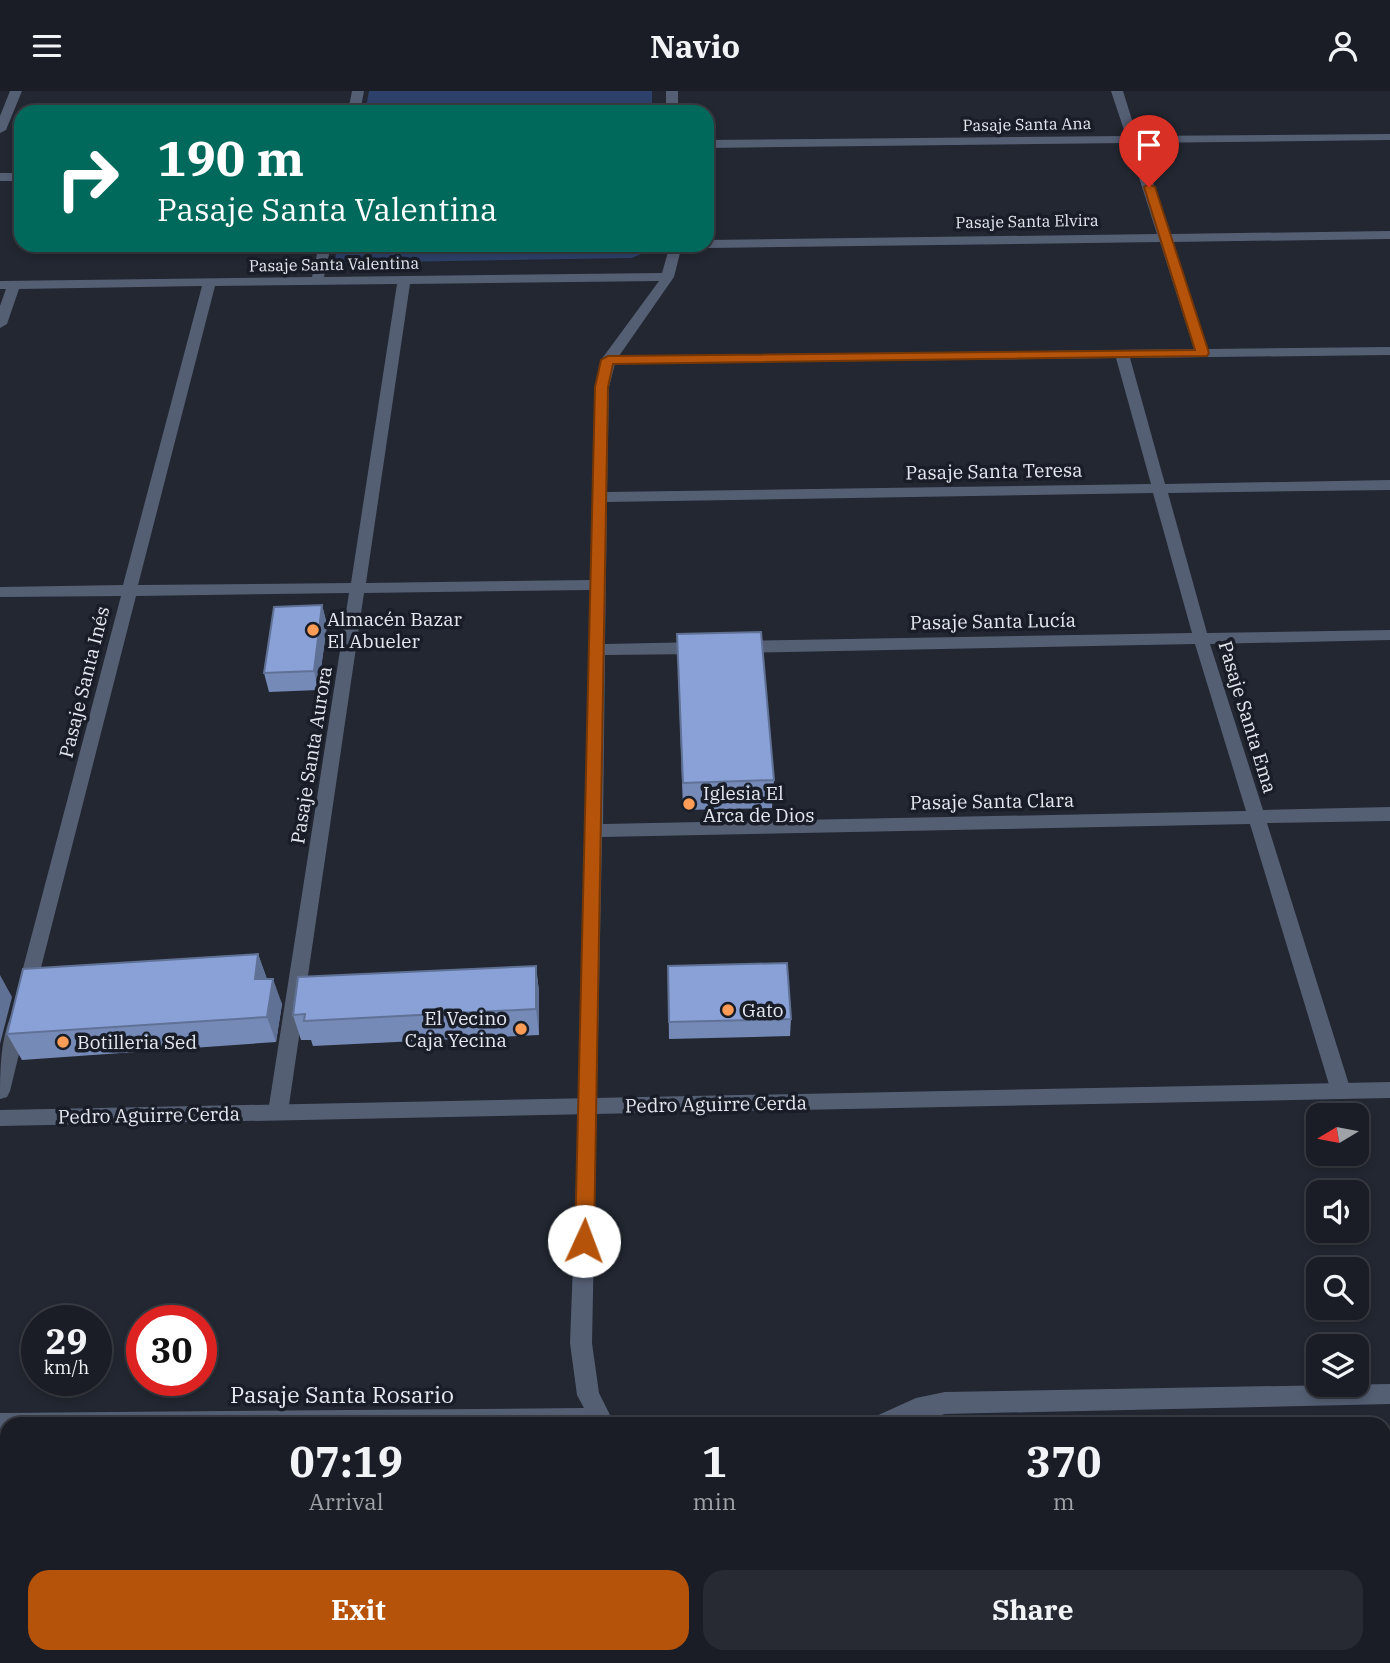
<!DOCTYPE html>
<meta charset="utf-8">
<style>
:root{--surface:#1a1d25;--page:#272a32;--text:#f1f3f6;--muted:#9fa2a7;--line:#383b42;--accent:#b45309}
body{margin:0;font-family:"IBM Plex Serif",serif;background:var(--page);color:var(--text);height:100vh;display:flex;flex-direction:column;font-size:26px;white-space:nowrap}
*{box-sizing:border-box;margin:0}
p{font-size:23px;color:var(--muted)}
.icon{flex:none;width:38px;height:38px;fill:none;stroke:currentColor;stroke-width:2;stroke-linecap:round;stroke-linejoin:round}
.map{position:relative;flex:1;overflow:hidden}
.panel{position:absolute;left:0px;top:1326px;width:1391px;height:247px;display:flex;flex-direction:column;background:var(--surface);border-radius:21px 21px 0 0;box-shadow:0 4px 10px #0003,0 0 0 2px var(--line)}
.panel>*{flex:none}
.banner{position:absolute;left:14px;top:14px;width:700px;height:147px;border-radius:21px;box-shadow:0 4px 10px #0003,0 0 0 2px var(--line);background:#00695c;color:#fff;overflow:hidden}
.needle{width:46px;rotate:260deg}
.fabs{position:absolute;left:1306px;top:1012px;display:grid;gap:14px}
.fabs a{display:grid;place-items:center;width:63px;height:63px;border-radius:14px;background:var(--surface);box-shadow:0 4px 10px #0003,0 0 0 2px var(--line);font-size:35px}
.speed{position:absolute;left:21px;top:1214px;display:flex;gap:14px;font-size:35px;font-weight:700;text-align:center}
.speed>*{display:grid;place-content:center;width:91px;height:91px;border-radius:50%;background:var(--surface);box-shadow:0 4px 10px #0003,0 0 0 2px var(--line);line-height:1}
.speed small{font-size:18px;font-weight:400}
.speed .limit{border:10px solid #d22;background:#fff;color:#111}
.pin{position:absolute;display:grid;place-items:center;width:60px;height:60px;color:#fff;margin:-72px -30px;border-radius:50% 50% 50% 0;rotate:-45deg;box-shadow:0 0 7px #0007}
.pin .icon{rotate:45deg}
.me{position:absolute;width:77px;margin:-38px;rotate:2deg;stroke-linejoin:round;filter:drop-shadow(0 0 5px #0008)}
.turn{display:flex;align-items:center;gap:24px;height:147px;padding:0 28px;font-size:32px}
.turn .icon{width:91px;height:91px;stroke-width:2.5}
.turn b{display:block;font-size:49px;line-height:60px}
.eta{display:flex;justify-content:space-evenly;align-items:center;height:119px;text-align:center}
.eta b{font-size:42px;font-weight:700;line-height:49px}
.cta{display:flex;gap:14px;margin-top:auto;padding:14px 28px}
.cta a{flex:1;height:80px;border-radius:21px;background:var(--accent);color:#fff;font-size:28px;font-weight:700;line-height:80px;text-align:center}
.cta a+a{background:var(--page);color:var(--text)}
header{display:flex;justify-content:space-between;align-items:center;height:91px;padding:0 28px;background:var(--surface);font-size:32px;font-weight:700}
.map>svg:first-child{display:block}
</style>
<header><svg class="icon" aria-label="menu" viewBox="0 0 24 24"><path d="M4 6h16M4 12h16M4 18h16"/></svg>Navio<svg class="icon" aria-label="person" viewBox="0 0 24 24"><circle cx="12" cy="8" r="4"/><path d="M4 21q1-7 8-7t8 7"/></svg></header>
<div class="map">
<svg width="1390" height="1572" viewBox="0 0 1390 1572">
<rect width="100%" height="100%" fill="#222731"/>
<!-- green -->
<g fill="#2e416a">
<path d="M369,0H652V21H365Z"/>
<path d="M338,154H650V159L632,167L334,172Z"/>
<path d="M345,1566H630V1572H344Z"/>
<path d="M659,1566H823L826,1572H659Z"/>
</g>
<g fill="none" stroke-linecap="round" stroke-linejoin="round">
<!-- minor -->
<g fill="#555f74" fill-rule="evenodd">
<path d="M10,0H22L6,39L0,42V25Z"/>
<path d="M352,0H364L360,21H348Z"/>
<rect x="666" y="0" width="12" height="21"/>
<path d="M1111,0H1123L1137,45L1390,43V49L1140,52L1170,143L1390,140V148L1172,151L1207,258L1390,256V264L1130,267L1165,393L1390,389V399L1168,402L1207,542L1390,539V549L1210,553L1263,719L1390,716V730L1267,732L1351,1000L1348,1006L1341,1008L1334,1006L1331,1000L1250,733L602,746L592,1252L599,1302L615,1334H7V1344H0V1322L584,1317L577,1304L570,1252L579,1015L591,499L364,502L288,1021L285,1027L278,1029L271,1027L268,1021L349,502L136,505L35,900L33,905L26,908L19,905L17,900L121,505L0,506V496L123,494L202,195L19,198L7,233L0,237V215L6,198H0V190L312,186L319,154H331L324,186L662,182L670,154H682L674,186L619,265L1194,258L1160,151L707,157L701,154H707V149L1157,143L1128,52L707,57V49L1126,45ZM659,190L601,269L595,296L591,489L366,492L410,193ZM397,193L351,492L138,494L215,195ZM1116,267L1151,393L607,401L609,296L615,273ZM1153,402L1192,542L739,550L731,556L739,562L1195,553L1246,720L603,733L605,564L701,563L709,557L701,551L605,553L607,411Z"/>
<rect x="0" y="82" width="21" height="8"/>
<path d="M18,922L25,924L27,930L10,1000L7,1006L0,1008C0,980 0,951 11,924Z"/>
<path d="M1390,1293V1313L945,1323L907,1334H871L874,1326L916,1307L945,1301Z"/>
<path d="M302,1566H326L325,1572H301Z"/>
<path d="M882,1566H906L908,1572H884Z"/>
</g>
<!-- tertiary -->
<path fill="#555f74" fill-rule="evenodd" d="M1390,991V1007L0,1035V1019Z"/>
</g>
<!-- wall -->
<g fill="#768ab8">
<path d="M322,514L327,534L318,599L269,601L264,582Z"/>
<path d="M677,543L774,689L772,717L683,719Z"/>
<path d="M258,863L267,888L282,913L276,951L22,969L7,943Z"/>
<path d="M536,875L539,901V944L313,955L311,949H301L293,924Z"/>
<path d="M668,875L791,928L790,945L669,948Z"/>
</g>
<!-- shaded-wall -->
<g fill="#607196">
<path d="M322,514L327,534L318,599L314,580Z"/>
<path d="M258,863L267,889L255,888Z"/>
<path d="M536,875L539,901V944L536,918Z"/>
<path d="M0,884L12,906L0,953Z"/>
<path d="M273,888L282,913L276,951L267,926Z"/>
</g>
<!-- building -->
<g fill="#89a1d6" stroke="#607196" stroke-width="2">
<path d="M322,514L314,580L264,582L274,516Z"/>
<path d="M761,541L774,689L683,692L677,543Z"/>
<path d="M258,863L255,888H273L267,926L7,943L23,878Z"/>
<path d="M787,872L791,928L669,931L668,875Z"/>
<path d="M536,875V918L304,930L305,923L293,924L298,886Z"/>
</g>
<!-- route -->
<path fill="#b45309" stroke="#753606" stroke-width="2" d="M1149,93L1155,96L1209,262L1207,265L613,273L608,296L594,1150L591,1156L584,1159L578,1156L575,1150L595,296L601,269L608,265L1195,259L1144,96Z"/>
<!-- markers -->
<g fill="#fd9c56" stroke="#191d27" stroke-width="2.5">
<circle cx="313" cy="539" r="7"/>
<circle cx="689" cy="713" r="7"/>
<circle cx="728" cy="919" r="7"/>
<circle cx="521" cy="938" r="7"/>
<circle cx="63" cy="951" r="7"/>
</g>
<g text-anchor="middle" stroke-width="7" stroke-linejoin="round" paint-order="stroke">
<!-- far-street labels -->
<g font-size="16" fill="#e5e8ef" stroke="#191d27">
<text transform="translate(1027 33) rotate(-1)" y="6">Pasaje Santa Ana</text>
<text transform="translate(1027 130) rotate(-1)" y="6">Pasaje Santa Elvira</text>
<text transform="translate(334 173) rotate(-1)" y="6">Pasaje Santa Valentina</text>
</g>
<!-- street labels -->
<g font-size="19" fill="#e5e8ef" stroke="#191d27">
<text transform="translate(994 380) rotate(-1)" y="7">Pasaje Santa Teresa</text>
<text transform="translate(993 530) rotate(-1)" y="7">Pasaje Santa Lucía</text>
<text transform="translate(84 591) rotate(-76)" y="7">Pasaje Santa Inés</text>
<text transform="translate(1248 626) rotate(73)" y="7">Pasaje Santa Ema</text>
<text transform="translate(311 664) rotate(-81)" y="7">Pasaje Santa Aurora</text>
<text transform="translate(992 710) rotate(-1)" y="7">Pasaje Santa Clara</text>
<text transform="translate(716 1013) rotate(-1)" y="7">Pedro Aguirre Cerda</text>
<text transform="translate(149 1024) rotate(-1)" y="7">Pedro Aguirre Cerda</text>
</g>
<!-- poi labels -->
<g font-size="19" fill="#e5e8ef" stroke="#191d27" text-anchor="start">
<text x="327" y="535">Almacén Bazar<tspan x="327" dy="22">El Abueler</tspan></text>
<text x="703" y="709">Iglesia El<tspan x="703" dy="22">Arca de Dios</tspan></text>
<text x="742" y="926">Gato</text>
<text x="507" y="934" text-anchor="end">El Vecino<tspan x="507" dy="22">Caja Yecina</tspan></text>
<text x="77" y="958">Botilleria Sed</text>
</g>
<!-- near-street labels -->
<g font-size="23" fill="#e5e8ef" stroke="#191d27">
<text x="342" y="1312">Pasaje Santa Rosario</text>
</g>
</g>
</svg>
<div class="fabs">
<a><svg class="needle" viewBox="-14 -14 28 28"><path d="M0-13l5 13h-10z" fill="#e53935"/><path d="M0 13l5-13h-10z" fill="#9fa2a7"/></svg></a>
<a><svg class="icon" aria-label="sound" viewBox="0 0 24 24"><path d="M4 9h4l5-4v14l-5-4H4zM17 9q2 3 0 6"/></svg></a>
<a><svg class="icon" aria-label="search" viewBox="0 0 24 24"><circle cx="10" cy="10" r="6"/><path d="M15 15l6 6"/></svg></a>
<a><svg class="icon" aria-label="layers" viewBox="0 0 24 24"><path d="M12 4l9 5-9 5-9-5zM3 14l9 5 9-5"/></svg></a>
</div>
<div class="speed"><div>29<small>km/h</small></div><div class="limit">30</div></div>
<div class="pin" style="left:1149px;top:96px;background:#d93025"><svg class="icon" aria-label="arrive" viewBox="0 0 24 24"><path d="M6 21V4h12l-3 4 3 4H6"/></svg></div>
<svg class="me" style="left:584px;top:1150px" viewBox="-20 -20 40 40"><circle r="19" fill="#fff"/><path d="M0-13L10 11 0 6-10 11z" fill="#b45309"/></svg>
<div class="banner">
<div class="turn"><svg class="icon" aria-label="right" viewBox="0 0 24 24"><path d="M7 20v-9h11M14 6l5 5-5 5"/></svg><div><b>190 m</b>Pasaje Santa Valentina</div></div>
</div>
<section class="panel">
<div class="eta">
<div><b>07:19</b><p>Arrival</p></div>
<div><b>1</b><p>min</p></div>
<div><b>370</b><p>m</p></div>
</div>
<div class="cta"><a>Exit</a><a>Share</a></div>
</section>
</div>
